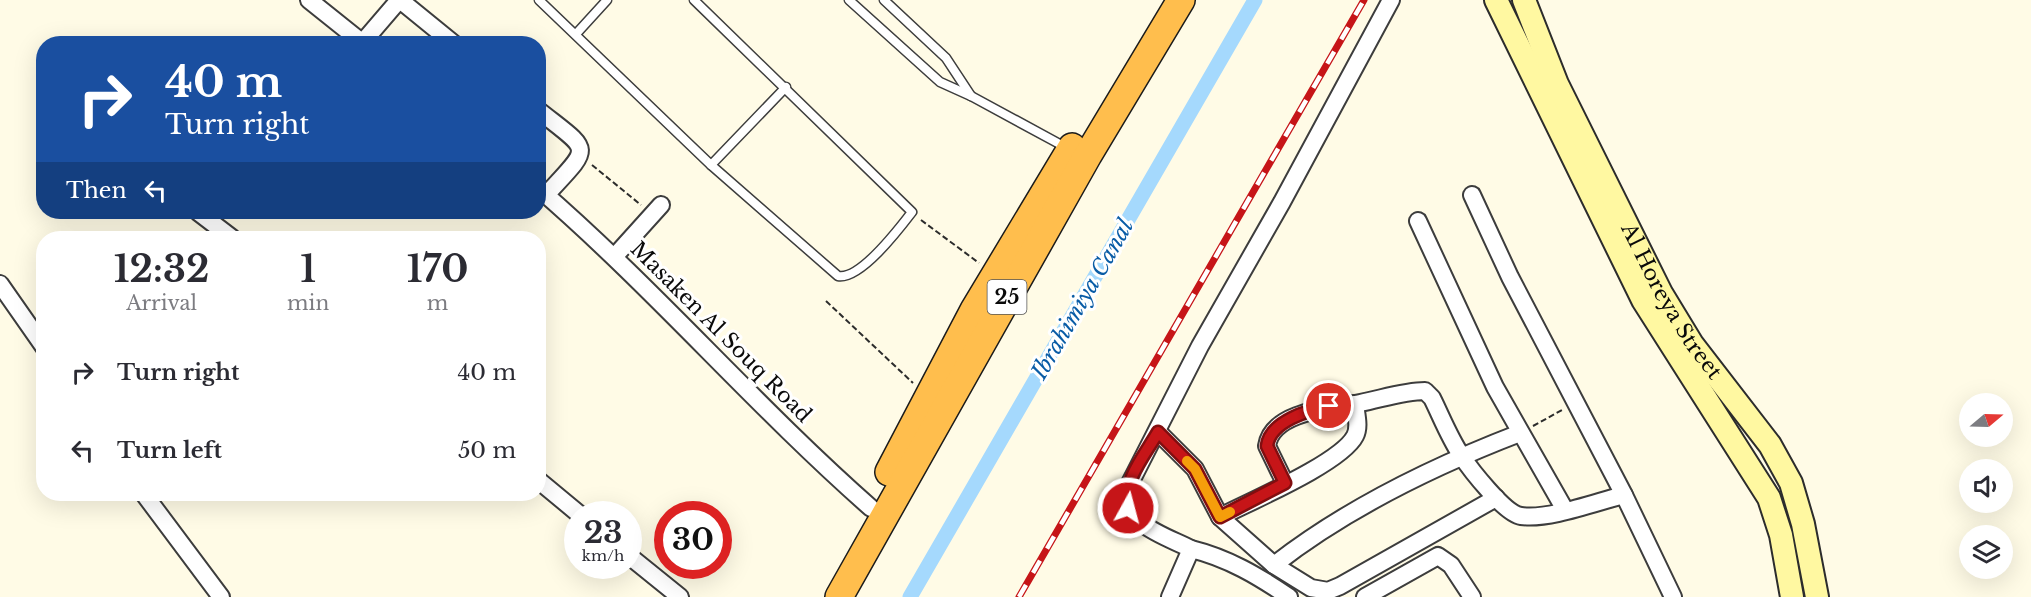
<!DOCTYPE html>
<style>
:root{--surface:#fff;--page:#f2f2f3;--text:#2b2b33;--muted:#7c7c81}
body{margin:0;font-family:"Libre Baskerville",serif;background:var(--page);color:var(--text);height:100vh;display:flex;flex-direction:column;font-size:22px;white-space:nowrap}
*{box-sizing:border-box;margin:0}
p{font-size:20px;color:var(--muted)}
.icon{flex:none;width:33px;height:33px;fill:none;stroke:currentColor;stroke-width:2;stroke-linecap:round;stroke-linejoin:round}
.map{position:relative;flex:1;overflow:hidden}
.drawer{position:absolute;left:36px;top:231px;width:510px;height:270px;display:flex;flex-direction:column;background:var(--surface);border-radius:24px;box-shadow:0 6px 24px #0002}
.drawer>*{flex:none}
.top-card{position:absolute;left:36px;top:36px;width:510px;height:183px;border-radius:24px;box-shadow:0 6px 24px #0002;background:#1a4fa0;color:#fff;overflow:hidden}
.needle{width:39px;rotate:71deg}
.buttons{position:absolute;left:1959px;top:393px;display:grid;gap:12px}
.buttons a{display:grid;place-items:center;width:54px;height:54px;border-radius:50%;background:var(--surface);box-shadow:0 6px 24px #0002;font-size:30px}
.speed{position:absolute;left:564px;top:501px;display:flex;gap:12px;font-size:30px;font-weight:700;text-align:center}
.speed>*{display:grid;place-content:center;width:78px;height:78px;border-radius:50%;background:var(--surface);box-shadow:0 6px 24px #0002;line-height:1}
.speed small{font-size:15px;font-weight:400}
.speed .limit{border:9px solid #d22;background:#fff;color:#111}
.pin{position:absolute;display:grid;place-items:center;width:51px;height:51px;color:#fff;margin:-26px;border:3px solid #fff;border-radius:50%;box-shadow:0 2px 6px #0007}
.me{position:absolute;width:66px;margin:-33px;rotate:7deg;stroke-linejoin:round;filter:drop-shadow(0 0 4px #0008)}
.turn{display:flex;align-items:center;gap:21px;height:126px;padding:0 30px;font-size:27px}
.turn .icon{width:78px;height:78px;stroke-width:2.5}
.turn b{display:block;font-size:42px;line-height:51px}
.then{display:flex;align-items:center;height:57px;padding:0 30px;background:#0003;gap:12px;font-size:22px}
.eta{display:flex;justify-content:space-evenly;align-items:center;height:102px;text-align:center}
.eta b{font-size:36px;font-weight:700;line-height:42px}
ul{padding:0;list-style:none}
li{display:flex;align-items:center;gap:18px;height:78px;padding:0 30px}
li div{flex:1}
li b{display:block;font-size:22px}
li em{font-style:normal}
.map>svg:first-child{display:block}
</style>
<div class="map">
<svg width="2031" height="597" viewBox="0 0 2031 597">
<rect width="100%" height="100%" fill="#fffbe6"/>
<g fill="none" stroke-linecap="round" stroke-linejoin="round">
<!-- canal -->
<path stroke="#a5d9fd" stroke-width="15" d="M910,597L1255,0"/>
<defs>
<g id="service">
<path d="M539,0L711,165L838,276C860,280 899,229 912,212L694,0"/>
<path d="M849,0L940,82L971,96L1067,148"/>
<path d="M884,0L946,58L971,96"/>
<path d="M576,34L607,0"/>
<path d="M711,165L786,87"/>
</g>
<g id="minor">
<path d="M309,0L364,44"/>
<path d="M400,0L454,44"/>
<path d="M363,42L399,0"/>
<path d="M538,110C592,153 593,144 546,195"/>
<path d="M538,188C655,289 755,406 871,508"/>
<path d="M1472,195L1510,277L1624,495L1673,597"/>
<path d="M198,212L232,238"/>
<path d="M1418,221L1495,387L1565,510"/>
<path d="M615,256L661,205"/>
<path d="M0,284L44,347"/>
<path d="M1158,432L1195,469L1220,517L1274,565L1311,588L1328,591L1340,586L1496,498"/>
<path d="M538,480L579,514"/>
<path d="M1285,483L1267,446C1272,410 1335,408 1360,403C1381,399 1404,391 1425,391L1432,398C1441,416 1449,437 1461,455C1470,469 1505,514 1521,516C1549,520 1596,502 1624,495"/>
<path d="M144,494L221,597"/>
<path d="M1220,517C1251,501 1341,463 1355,436C1360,427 1356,414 1355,404"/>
<path d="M1191,549C1228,558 1258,576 1289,597"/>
<path d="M628,555L680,597"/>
<path d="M1274,565C1347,508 1434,466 1520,433"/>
<path d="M1170,597L1191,549C1166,536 1124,525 1126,491L1200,346L1282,202L1391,0"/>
<path d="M1365,597L1438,556L1451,565L1472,597"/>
</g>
<g id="secondary">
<path d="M1496,0L1643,300L1769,498L1781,535L1792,597"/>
<path id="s1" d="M1524,0L1557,84L1661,293L1692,344L1770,445L1791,483L1803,524L1817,597"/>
</g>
<g id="trunk">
<path d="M889,472L974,310L1072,147"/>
<path d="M839,597L1088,155L1181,0"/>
</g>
</defs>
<!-- service casing -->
<use href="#service" stroke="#3d3d3d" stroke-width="11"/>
<!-- minor casing -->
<use href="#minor" stroke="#3d3d3d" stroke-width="20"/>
<!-- secondary casing -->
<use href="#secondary" stroke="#2c2c2c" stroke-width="26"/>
<!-- trunk casing -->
<use href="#trunk" stroke="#1b1b1b" stroke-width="30"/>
<!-- path -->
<g stroke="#2c2c2c" stroke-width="2" stroke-dasharray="6 3" stroke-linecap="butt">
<path d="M592,165L641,205"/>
<path d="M921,220L979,263"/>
<path d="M826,301L913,383"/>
<path d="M1533,426L1562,410"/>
</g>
<!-- service -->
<use href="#service" stroke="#fff" stroke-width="8"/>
<!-- minor -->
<use href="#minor" stroke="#fff" stroke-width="16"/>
<!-- secondary -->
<use href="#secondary" stroke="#fff8a1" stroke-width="22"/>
<!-- trunk -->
<use href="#trunk" stroke="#ffbe4d" stroke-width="27"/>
<defs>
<path id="rail" d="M1019,597L1364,0"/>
</defs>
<!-- rail casing -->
<use href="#rail" stroke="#c61518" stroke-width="7"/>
<!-- rail -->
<use href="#rail" stroke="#fff" stroke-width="4.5" stroke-dasharray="14" stroke-linecap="butt"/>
</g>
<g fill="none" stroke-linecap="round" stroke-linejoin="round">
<defs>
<path id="route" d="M1128,508C1122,481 1145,455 1158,432L1195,469L1220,517L1285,483L1267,446C1270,421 1309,410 1329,406"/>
</defs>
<!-- route casing -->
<use href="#route" stroke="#810e10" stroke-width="15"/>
<!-- route -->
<use href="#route" stroke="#c61518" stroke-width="10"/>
<!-- slow -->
<path stroke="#f59e0b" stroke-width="10" d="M1187,461L1195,469L1220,517L1230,512"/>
</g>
<g text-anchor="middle" stroke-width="6" stroke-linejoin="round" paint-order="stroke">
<!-- shield labels -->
<rect fill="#fff" stroke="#545454" stroke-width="1.5" x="987.5" y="280" width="39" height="34" rx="4.5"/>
<g font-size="20" font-weight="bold" fill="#0a0a0a">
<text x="1007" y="304">25</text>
</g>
<!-- street labels -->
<g font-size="21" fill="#0a0a0a" stroke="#fff">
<text dy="7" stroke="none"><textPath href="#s1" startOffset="336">Al Horeya Street</textPath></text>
<text transform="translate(721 332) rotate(45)" y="7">Masaken Al Souq Road</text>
</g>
<!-- water labels -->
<g font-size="22" font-style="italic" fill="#095ca6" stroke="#fff">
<text transform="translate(1082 299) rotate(-60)" y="8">Ibrahimiya Canal</text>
</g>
</g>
</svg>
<div class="buttons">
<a><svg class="needle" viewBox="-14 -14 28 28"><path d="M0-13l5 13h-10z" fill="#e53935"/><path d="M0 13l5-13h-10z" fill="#7c7c81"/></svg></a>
<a><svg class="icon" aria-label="sound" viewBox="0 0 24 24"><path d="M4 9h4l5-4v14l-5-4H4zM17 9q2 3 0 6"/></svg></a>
<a><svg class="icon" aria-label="layers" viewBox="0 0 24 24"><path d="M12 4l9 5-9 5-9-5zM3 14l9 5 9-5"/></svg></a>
</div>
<div class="speed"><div>23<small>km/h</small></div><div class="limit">30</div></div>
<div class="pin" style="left:1329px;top:406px;background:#d93025"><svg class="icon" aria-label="arrive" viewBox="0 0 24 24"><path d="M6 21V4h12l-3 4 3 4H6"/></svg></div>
<svg class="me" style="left:1128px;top:508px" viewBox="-20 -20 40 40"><circle r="17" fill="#c61518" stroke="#fff" stroke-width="3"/><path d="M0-11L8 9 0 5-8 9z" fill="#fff"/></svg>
<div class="top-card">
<div class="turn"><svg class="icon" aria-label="right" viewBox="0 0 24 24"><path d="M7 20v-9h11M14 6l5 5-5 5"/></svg><div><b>40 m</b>Turn right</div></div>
<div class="then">Then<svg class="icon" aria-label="left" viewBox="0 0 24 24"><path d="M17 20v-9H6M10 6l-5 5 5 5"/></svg></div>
</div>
<section class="drawer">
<div class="eta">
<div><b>12:32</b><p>Arrival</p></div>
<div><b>1</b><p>min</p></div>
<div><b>170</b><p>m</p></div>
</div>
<ul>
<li><svg class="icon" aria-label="right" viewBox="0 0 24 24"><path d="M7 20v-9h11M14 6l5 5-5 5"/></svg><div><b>Turn right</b></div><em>40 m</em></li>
<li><svg class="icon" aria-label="left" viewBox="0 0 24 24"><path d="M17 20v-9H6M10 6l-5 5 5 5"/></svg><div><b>Turn left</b></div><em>50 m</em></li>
</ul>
</section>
</div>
